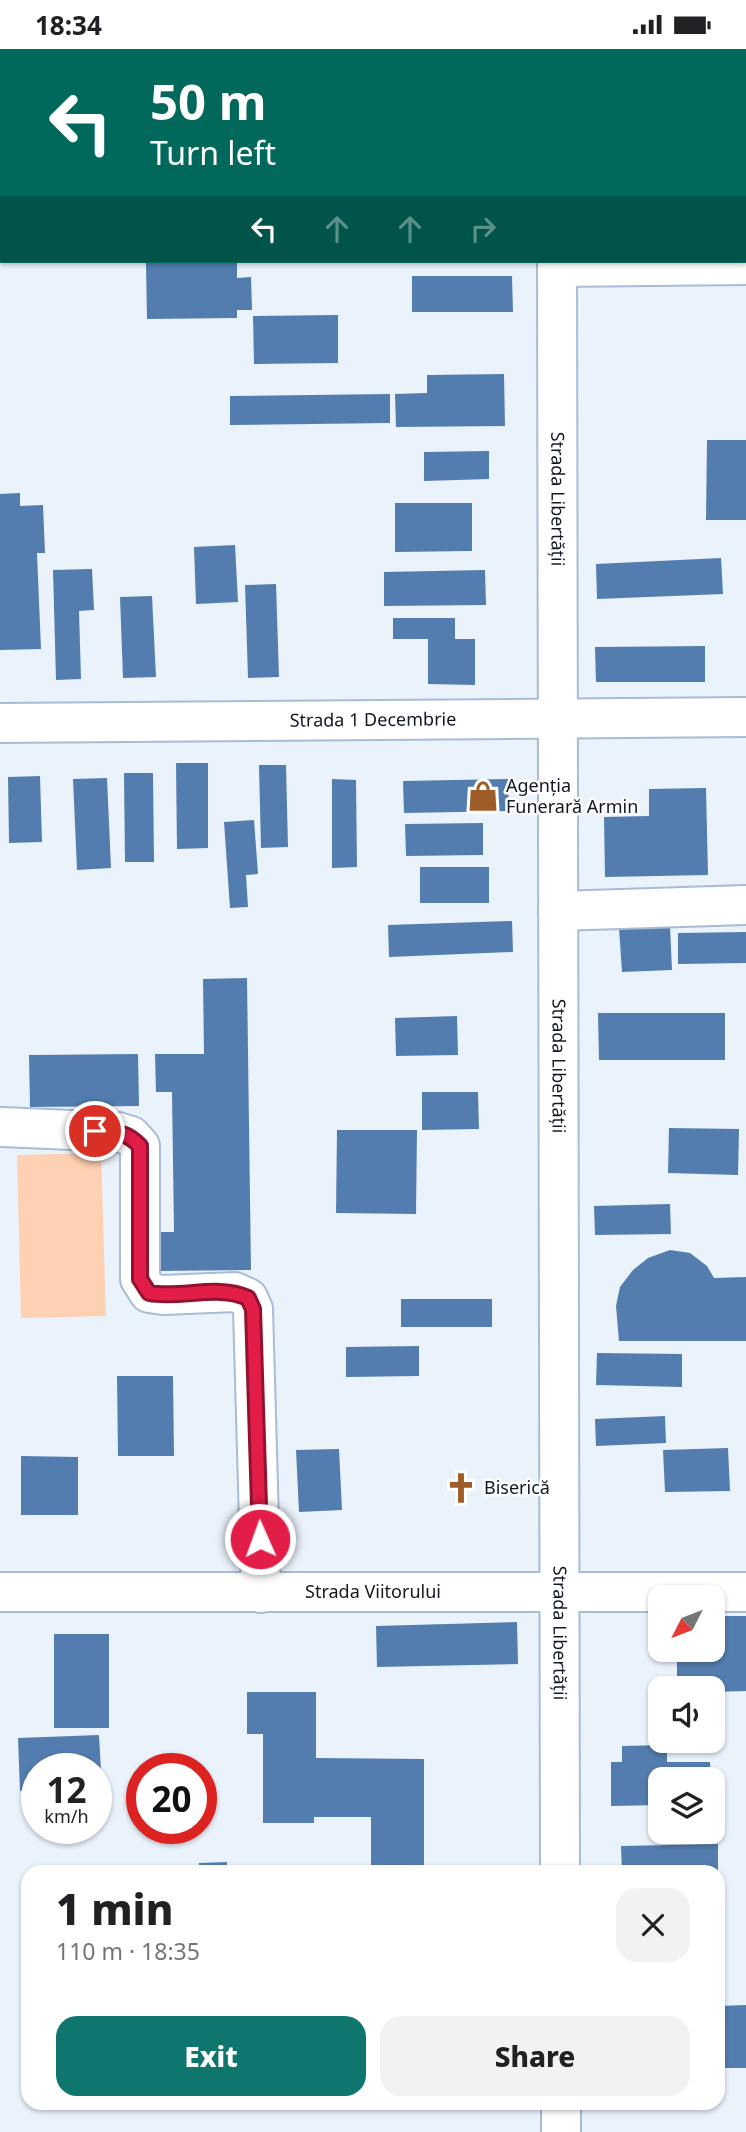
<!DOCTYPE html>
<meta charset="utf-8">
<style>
:root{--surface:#fff;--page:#f2f2f2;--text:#202124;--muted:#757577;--accent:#0f766e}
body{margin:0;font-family:"Noto Sans",sans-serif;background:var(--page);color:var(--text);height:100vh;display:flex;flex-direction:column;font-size:26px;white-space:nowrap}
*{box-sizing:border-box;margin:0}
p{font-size:23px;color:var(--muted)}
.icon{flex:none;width:38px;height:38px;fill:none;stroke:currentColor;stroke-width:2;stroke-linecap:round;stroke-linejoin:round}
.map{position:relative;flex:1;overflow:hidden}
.side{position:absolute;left:21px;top:1816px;width:704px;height:245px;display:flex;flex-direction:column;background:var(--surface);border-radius:21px;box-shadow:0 2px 5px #0004}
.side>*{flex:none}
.banner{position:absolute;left:0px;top:0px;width:747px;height:214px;box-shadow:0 2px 5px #0004;background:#00695c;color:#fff;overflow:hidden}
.needle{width:46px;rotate:228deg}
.fabs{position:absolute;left:648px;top:1536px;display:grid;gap:14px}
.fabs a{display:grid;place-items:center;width:77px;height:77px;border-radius:14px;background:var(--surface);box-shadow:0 2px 5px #0004;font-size:35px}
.speed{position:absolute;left:21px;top:1704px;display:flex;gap:14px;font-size:35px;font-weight:700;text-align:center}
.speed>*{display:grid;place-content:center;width:91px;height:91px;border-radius:50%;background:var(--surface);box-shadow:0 2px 5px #0004;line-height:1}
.speed small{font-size:18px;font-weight:400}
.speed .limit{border:10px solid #d22;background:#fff;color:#111}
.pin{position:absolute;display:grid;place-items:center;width:60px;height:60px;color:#fff;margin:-30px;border:4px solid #fff;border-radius:50%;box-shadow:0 2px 7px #0007}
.me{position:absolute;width:77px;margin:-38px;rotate:358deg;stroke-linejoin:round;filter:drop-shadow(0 0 5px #0008)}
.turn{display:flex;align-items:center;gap:24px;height:147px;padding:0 35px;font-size:32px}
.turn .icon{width:91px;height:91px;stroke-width:2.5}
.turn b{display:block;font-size:49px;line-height:60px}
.lanes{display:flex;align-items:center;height:66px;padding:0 35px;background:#0003;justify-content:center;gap:35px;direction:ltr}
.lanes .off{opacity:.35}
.round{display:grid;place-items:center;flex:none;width:74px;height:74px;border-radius:21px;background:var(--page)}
.summary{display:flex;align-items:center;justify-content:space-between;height:119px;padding:0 35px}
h1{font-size:42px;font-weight:800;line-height:52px}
.button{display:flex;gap:14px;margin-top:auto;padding:14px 35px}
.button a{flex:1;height:80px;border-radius:21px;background:var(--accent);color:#fff;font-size:28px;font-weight:800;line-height:80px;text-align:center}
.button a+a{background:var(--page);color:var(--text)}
.status{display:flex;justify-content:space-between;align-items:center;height:49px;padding:0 35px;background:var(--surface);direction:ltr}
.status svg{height:19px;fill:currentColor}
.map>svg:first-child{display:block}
</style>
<div class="status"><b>18:34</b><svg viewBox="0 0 49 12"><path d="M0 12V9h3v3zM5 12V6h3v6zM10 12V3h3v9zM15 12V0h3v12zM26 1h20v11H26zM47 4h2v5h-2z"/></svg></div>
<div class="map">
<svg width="746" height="2083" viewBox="0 0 746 2083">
<rect width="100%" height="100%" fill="#eaf2fc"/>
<!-- green -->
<path fill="#fed1b2" d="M101,1104L106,1267L21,1269L17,1106Z"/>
<!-- building -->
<g fill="#537dae">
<path d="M237,212V229L251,228L252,261H237V269L147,270L146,214Z"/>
<path d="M412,227H512L513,263H412Z"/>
<path d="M338,266V314L254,315L253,267Z"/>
<path d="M504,325L505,377L396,378L395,345L427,344V326Z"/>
<path d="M390,345V374L230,376V347Z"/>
<path d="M707,391H746V471H706Z"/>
<path d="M489,402V430L424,432V403Z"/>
<path d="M20,444V457L43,456L45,504H37L41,600L0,601V445Z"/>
<path d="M395,454H472V502L395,503Z"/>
<path d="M235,496L238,553L196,555L194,498Z"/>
<path d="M721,509L723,545L597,550L596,515Z"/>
<path d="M92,520L94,561L79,562L81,630L56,631L53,521Z"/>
<path d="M485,521L486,556L384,557V523Z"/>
<path d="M276,535L279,628L248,629L245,536Z"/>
<path d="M152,547L156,628L123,629L120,548Z"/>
<path d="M393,569H455V590H475V636L428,635V590H393Z"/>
<path d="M705,597V633H596L595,598Z"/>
<path d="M176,714H208V799L177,800Z"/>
<path d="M259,716H286L288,798L261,799Z"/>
<path d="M124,724H153L154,813H125Z"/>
<path d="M40,727L42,793L9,794L8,728Z"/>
<path d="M107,729L111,819L77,821L73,730Z"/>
<path d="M332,730L356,731L357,818L332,819Z"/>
<path d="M508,730L509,762L404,764L403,732Z"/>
<path d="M706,739L708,826L605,828L604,768L649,767V740Z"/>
<path d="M254,771L258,825L246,826L248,858L230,859L224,773Z"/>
<path d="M483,774V806L406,807L405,775Z"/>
<rect x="420" y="818" width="69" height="36"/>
<path d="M512,872L513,903L389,908L388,876Z"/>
<path d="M670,877L672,921L622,923L619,879Z"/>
<path d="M746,883V914L678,915V884Z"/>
<path d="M247,929L251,1221L158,1222V1183H174L172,1043H156L155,1005H204L203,930Z"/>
<path d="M598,964H725V1011H599Z"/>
<path d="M457,967L458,1006L396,1007L395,969Z"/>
<path d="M138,1005L139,1057L30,1058L29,1006Z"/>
<path d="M422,1043H478L479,1080L422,1081Z"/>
<path d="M669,1079L739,1080L738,1126L668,1124Z"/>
<path d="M337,1081H417L416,1165L336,1164Z"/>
<path d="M670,1155L671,1185L595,1186L594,1157Z"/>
<path d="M670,1201L690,1204L707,1217L714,1229L746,1228V1292H619L616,1257L620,1238L633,1221L648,1209Z"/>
<rect x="401" y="1250" width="91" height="28"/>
<path d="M419,1297V1327L346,1328V1298Z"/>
<path d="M597,1304L682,1305V1338L596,1336Z"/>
<path d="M117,1327H173L174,1407H118Z"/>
<path d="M665,1367L666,1394L596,1397L595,1370Z"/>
<path d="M728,1399L730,1442L665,1443L663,1401Z"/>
<path d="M339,1400L342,1461L299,1463L296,1401Z"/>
<path d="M21,1407L78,1408V1466H21Z"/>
<path d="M712,1567H746V1642L712,1643V1640H677V1601H712Z"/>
<path d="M517,1573L518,1615L377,1618L376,1577Z"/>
<rect x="54" y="1585" width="55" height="94"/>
<path d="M247,1643H316V1709L424,1710V1824H371V1768H314V1774H263V1685H247Z"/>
<path d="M99,1686L102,1739H96V1720H37V1741L20,1742L18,1689Z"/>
<path d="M667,1696V1713H710L711,1731H660V1756L611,1757V1713H622V1697Z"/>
<path d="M718,1795V1821L622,1824L621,1797Z"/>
<path d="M227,1813V1824H199V1814Z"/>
<rect x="266" y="1817" width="45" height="7"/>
<path d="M746,1956V2019H718V1957Z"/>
<path d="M362,2054H408V2058L362,2059Z"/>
</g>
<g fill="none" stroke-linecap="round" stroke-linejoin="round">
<defs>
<g id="minor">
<path d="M557,0V2"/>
<path d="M711,0V2"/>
<path id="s1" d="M557,212L560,1824"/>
<path d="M557,218L746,216"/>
<path id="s2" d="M0,674L746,668"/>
<path d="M558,862L746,856"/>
<path d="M2,1078L118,1083L131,1087L140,1097V1230L149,1244L163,1246L235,1243L248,1249L253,1260L261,1544"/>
<path id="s3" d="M0,1543H746"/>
<path d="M561,2054V2083"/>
</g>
</defs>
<!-- minor casing -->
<use href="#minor" stroke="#a8bcd5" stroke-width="42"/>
<!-- minor -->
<use href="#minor" stroke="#fff" stroke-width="38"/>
</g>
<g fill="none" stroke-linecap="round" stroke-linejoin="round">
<defs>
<path id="route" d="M95,1082C115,1083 126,1082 140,1097V1230L149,1244C181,1250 218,1235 248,1249L253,1260L260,1490"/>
</defs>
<!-- route casing -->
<use href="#route" stroke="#92132f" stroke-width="18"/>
<!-- route -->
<use href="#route" stroke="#e11d48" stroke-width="12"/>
</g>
<!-- icons -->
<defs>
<symbol id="shop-bare" viewBox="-9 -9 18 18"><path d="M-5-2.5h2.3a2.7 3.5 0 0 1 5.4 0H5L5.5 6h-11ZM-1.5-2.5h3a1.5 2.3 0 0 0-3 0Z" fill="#9e5d28" stroke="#fefefe" stroke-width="2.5" paint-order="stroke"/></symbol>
<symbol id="church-bare" viewBox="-9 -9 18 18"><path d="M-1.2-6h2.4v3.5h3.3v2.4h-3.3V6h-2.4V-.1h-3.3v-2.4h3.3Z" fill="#9e5d28" stroke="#fefefe" stroke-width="2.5" paint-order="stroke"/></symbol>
</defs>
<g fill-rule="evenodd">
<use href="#shop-bare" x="461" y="725" width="44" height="44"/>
<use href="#church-bare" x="439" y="1417" width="44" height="44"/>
</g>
<g text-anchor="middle" stroke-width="5" stroke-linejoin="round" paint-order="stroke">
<!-- street labels -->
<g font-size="18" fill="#121922" stroke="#fefefe">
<text dy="6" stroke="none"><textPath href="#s1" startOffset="238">Strada Libertății</textPath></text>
<text dy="6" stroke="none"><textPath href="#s2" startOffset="373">Strada 1 Decembrie</textPath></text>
<text dy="6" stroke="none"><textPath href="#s1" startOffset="805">Strada Libertății</textPath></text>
<text dy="6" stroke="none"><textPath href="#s3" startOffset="373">Strada Viitorului</textPath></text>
<text dy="6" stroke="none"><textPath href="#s1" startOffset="1372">Strada Libertății</textPath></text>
</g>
<!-- poi labels -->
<g font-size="18" fill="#121922" stroke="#fefefe" text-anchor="start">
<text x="506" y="743">Agenția<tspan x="506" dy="21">Funerară Armin</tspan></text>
<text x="484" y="1445">Biserică</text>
</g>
</g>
</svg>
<div class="fabs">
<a><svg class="needle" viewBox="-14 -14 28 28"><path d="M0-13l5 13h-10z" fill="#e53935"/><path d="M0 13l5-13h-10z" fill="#757577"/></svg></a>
<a><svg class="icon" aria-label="sound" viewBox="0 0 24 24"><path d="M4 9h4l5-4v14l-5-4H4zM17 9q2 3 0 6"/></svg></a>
<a><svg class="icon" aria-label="layers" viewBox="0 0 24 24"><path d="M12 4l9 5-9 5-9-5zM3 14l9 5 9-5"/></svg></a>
</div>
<div class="speed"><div>12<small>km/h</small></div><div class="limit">20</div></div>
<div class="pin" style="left:95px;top:1082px;background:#d93025"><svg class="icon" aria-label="arrive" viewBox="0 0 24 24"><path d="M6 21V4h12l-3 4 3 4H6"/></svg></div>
<svg class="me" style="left:260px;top:1490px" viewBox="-20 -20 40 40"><circle r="17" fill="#e11d48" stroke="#fff" stroke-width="3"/><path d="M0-11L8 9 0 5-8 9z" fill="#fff"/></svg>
<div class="banner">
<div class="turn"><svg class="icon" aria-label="left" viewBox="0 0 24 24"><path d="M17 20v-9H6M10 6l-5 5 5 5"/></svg><div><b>50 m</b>Turn left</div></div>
<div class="lanes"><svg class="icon" aria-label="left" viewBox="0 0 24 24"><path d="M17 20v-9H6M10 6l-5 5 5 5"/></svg><svg class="icon off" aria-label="ahead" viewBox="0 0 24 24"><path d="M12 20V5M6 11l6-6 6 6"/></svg><svg class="icon off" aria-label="ahead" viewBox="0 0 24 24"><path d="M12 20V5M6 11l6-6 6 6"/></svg><svg class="icon off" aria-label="right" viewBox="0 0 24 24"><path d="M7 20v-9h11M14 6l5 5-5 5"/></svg></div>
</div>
<section class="side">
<div class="summary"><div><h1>1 min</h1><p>110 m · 18:35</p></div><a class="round"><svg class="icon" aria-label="close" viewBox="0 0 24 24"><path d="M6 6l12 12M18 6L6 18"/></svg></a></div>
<div class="button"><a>Exit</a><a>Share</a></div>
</section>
</div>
